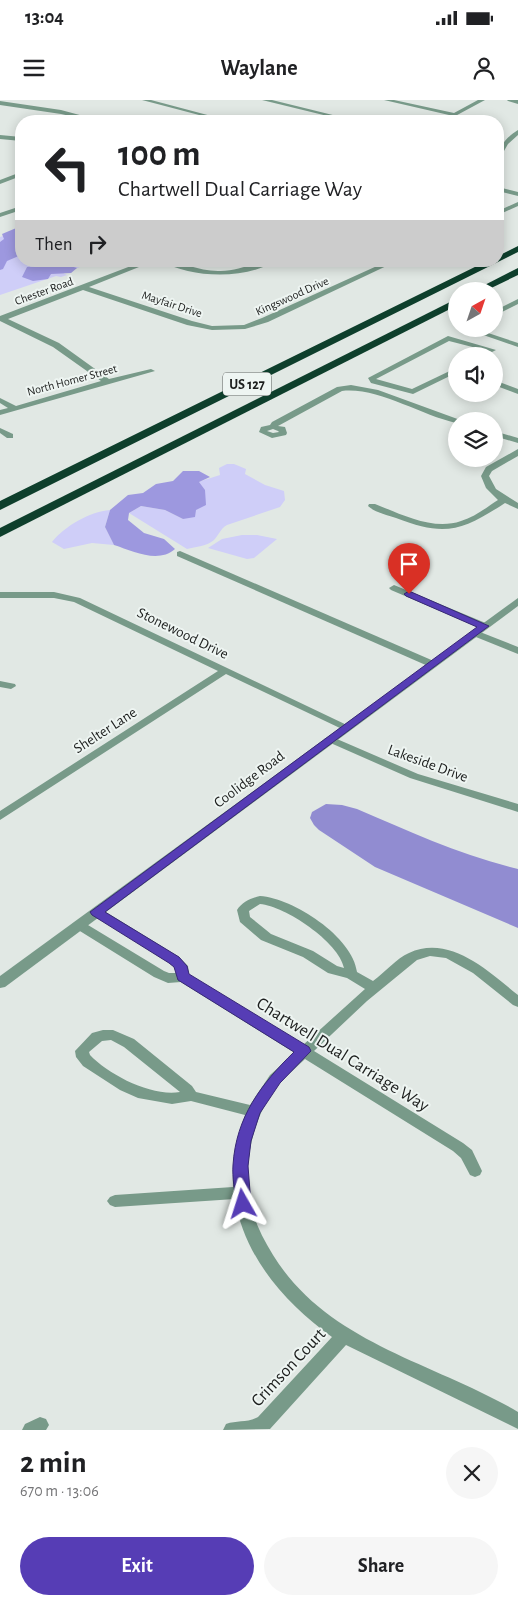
<!DOCTYPE html>
<meta charset="utf-8">
<style>
:root{--surface:#fff;--page:#f6f6f6;--text:#202124;--muted:#757577;--accent:#563db5}
body{margin:0;font-family:"Alegreya Sans",sans-serif;background:var(--page);color:var(--text);height:100vh;display:flex;flex-direction:column;font-size:19px;white-space:nowrap}
*{box-sizing:border-box;margin:0}
p{font-size:16px;color:var(--muted)}
.icon{flex:none;width:28px;height:28px;fill:none;stroke:currentColor;stroke-width:2;stroke-linecap:round;stroke-linejoin:round}
.map{position:relative;height:1330px;overflow:hidden}
.side{display:flex;flex-direction:column;background:var(--surface);flex:1}
.side>*{flex:none}
.guide{position:absolute;left:15px;top:15px;width:489px;height:152px;border-radius:20px;box-shadow:0 2px 12px #0003;background:#fff;color:var(--text);overflow:hidden}
.needle{width:32px;rotate:40deg}
.tools{position:absolute;left:448px;top:182px;display:grid;gap:10px}
.tools a{display:grid;place-items:center;width:55px;height:55px;border-radius:50%;background:var(--surface);box-shadow:0 2px 12px #0003;font-size:25px}
.pin{position:absolute;display:grid;place-items:center;width:42px;height:42px;color:#fff;margin:-51px -21px;border-radius:50% 50% 50% 0;rotate:-45deg;box-shadow:0 0 5px #0007}
.pin .icon{rotate:45deg}
.me{position:absolute;width:55px;margin:-28px;rotate:354deg;stroke-linejoin:round;filter:drop-shadow(0 0 4px #0008)}
.turn{display:flex;align-items:center;gap:18px;height:105px;padding:0 20px;font-size:22px}
.turn .icon{width:65px;height:65px;stroke-width:2.5}
.turn b{display:block;font-size:35px;line-height:42px}
.then{display:flex;align-items:center;height:48px;padding:0 20px;background:#0003;gap:10px;font-size:19px}
.round{display:grid;place-items:center;flex:none;width:52px;height:52px;border-radius:26px;background:var(--page)}
.head{display:flex;align-items:center;justify-content:space-between;height:85px;padding:0 20px}
h1{font-size:30px;font-weight:700;line-height:38px}
.action{display:flex;gap:10px;margin-top:auto;padding:10px 20px}
.action a{flex:1;height:58px;border-radius:30px;background:var(--accent);color:#fff;font-size:20px;font-weight:700;line-height:58px;text-align:center}
.action a+a{background:var(--page);color:var(--text)}
.status{display:flex;justify-content:space-between;align-items:center;height:35px;padding:0 25px;background:var(--surface);direction:ltr}
.status svg{height:14px;fill:currentColor}
header{display:flex;justify-content:space-between;align-items:center;height:65px;padding:0 20px;background:var(--surface);font-size:22px;font-weight:700}
.map>svg:first-child{display:block}
</style>
<div class="status"><b>13:04</b><svg viewBox="0 0 49 12"><path d="M0 12V9h3v3zM5 12V6h3v6zM10 12V3h3v9zM15 12V0h3v12zM26 1h20v11H26zM47 4h2v5h-2z"/></svg></div>
<header><svg class="icon" aria-label="menu" viewBox="0 0 24 24"><path d="M4 6h16M4 12h16M4 18h16"/></svg>Waylane<svg class="icon" aria-label="person" viewBox="0 0 24 24"><circle cx="12" cy="8" r="4"/><path d="M4 21q1-7 8-7t8 7"/></svg></header>
<div class="map">
<svg width="518" height="1330" viewBox="0 0 518 1330">
<rect width="100%" height="100%" fill="#e1e8e4"/>
<!-- green -->
<g fill="#cfcef8">
<path d="M21,130V161H97L63,173L67,175L61,177L56,176L0,195V137Z"/>
<path d="M227,364H234L246,369L245,374L265,385L284,391L285,400L280,407L227,425C220,429 219,435 214,440C207,446 196,447 187,449L129,413L141,406L165,410L183,419L198,382L220,375L219,368Z"/>
<path d="M110,410L105,427L114,445L92,443L64,449L52,442C65,426 89,412 110,410Z"/>
<path d="M242,435H257L277,439L254,458L247,459L208,448L222,439Z"/>
</g>
<!-- forest -->
<g fill="#9d98df">
<path d="M21,126V155L7,161L3,169L0,170V142L4,139L2,134Z"/>
<path d="M64,164L77,168L71,173L51,174L48,179L33,181L22,177L27,167Z"/>
<path d="M183,371H199L210,377L199,382L205,390L206,405L196,410L195,417L183,419L165,410L141,406L129,413L128,420L144,433L164,439L175,449C158,464 133,451 114,445L105,427L110,410L128,395L143,393L156,384L173,381Z"/>
</g>
<!-- water -->
<path fill="#918cd1" d="M326,704L342,705L357,709C411,732 460,755 518,769V828L375,767L319,730L314,725L310,718L312,712Z"/>
<g fill="none" stroke-linecap="round" stroke-linejoin="round">
<!-- minor -->
<g fill="#789a89" fill-rule="evenodd">
<path d="M142,0H151L230,21H222Z"/>
<path d="M262,0H272L357,21H348Z"/>
<path d="M384,0H394L454,13L478,0H485L446,21H439L449,15Z"/>
<path d="M507,0H518V4L508,1Z"/>
<path d="M0,1L61,10L102,21H93L61,14L0,5Z"/>
<path d="M518,30V35L508,44L500,58L498,59C498,46 508,36 518,30Z"/>
<path d="M0,35L21,37V41L0,39Z"/>
<path d="M21,72V76L0,84V80Z"/>
<path d="M498,87L518,92V96L498,91Z"/>
<path d="M518,102V106L498,115V111Z"/>
<path d="M21,106V110L0,117V113Z"/>
<path d="M144,161H154L89,187L192,221L212,226L244,225L262,218L388,161H397L268,222L245,229L212,230L187,225L83,190L8,219L59,243L109,279L151,269L155,271L0,315V310L8,308L0,303V298L16,306L101,281L53,247L0,221V216Z"/>
<path d="M161,161C180,161 198,171 218,171C238,172 256,161 275,161C246,180 190,178 161,161Z"/>
<path d="M518,199V204L494,216V211Z"/>
<path d="M466,229H476L518,243V247Z"/>
<path d="M448,236L496,250L492,252L449,241L376,279L412,289L456,268V273L413,294L371,283L368,278Z"/>
<path d="M494,280L518,289V294L494,285Z"/>
<path d="M351,285L378,290L463,321H456V323C420,315 378,287 342,291L278,326L285,327L287,333L286,335L272,338L259,332L261,327L270,325L272,322L337,287ZM273,329L278,331L279,332L273,333L267,331Z"/>
<path d="M0,328L13,334V338H7L0,333Z"/>
<path d="M494,331L518,338V343L494,336Z"/>
<path d="M518,349V356L492,371L489,376L496,389L518,403V409L505,403C462,431 445,437 396,418C387,415 374,412 368,406L369,404H375C401,414 433,431 461,421C475,417 487,407 498,400L486,388L481,376L486,367Z"/>
<path d="M180,451L436,562L437,564L436,566H428L177,456V452Z"/>
<path d="M394,485L488,524L489,526L488,528H480L391,490L389,488Z"/>
<path d="M0,492H54L80,498L351,627L350,629H342L226,574L0,720V711L218,571L74,502L54,498H0Z"/>
<path d="M475,530L518,547V554L471,535L470,533Z"/>
<path d="M0,581L15,584L16,586L11,589L0,587Z"/>
<path d="M330,636L418,674L518,704V712L410,678L326,641L324,639Z"/>
<path d="M260,796C293,798 353,837 357,872L373,881C384,873 397,858 409,853C450,834 489,872 518,895V907L513,905L473,873L446,858L430,856L417,860L367,901L314,951L463,1043L472,1050L482,1071L480,1075L475,1077L470,1075L461,1058L453,1051L305,959C297,967 288,974 280,983C257,1010 247,1046 248,1081C249,1109 258,1131 273,1155C328,1244 434,1262 518,1312V1329L346,1245L270,1329L223,1330L226,1324C237,1320 247,1323 258,1317L332,1237C286,1204 244,1157 235,1099L115,1107L110,1105L107,1101L110,1097L115,1095L233,1087C232,1061 237,1039 245,1015L191,1001L172,1004L138,998L120,990L83,966L76,957L75,951L92,933L103,930H113L134,939L192,986L196,992L250,1005L270,975L295,953L181,882L168,883L154,877L75,828L73,825L75,822H83L164,871L169,873H176L175,868L169,863L93,815L91,812L93,809H101L179,857L188,866L189,875L303,945L365,889L347,878L328,873L303,857L261,840L240,822L237,810C242,802 251,798 260,796ZM260,804C285,806 339,842 344,868L337,866L313,851L271,834L250,817L249,811ZM111,940L124,947L180,992C152,997 109,975 90,955L89,952L102,941Z"/>
<path d="M40,1317L46,1319L49,1325L46,1330H22L25,1324Z"/>
</g>
<!-- tertiary -->
<path fill="#789a89" fill-rule="evenodd" d="M518,498V506L5,887L0,888V876Z"/>
<!-- motorway -->
<g fill="#0e3f2c" fill-rule="evenodd">
<path d="M518,146V152L0,410V401L487,161H498V156Z"/>
<path d="M518,168V175L485,191H473Z"/>
<path d="M456,199V206L0,437V428Z"/>
</g>
</g>
<!-- route -->
<path fill="#563db5" stroke="#382876" d="M409,491L489,526L105,812L179,857L187,866L189,874L309,947L311,951L280,983L260,1013L251,1041L248,1066L251,1104L249,1108L243,1110L238,1108L236,1104C235,1091 232,1078 233,1065C236,1017 261,984 294,952L178,880L174,867L169,863L92,815L90,812L477,527L406,496L404,494Z"/>
<g text-anchor="middle" stroke-width="4" stroke-linejoin="round" paint-order="stroke">
<!-- far-street labels -->
<g font-size="12" fill="#1c1e1d" stroke="#eef5f2">
<text transform="translate(44 191) rotate(-20)" y="4">Chester Road</text>
<text transform="translate(292 196) rotate(-24)" y="4">Kingswood Drive</text>
<text transform="translate(172 204) rotate(18)" y="4">Mayfair Drive</text>
<text transform="translate(72 280) rotate(-15)" y="4">North Homer Street</text>
</g>
<!-- shield labels -->
<rect fill="#eef5f2" stroke="#5b5e5d" stroke-width="1" x="223" y="272.5" width="48" height="23" rx="4"/>
<g font-size="14" font-weight="bold" fill="#1c1e1d">
<text x="247" y="289">US 127</text>
</g>
<!-- street labels -->
<g font-size="15" fill="#1c1e1d" stroke="#eef5f2">
<text transform="translate(183 533) rotate(26)" y="5">Stonewood Drive</text>
<text transform="translate(105 630) rotate(-33)" y="5">Shelter Lane</text>
<text transform="translate(428 663) rotate(20)" y="5">Lakeside Drive</text>
<text transform="translate(249 679) rotate(-37)" y="5">Coolidge Road</text>
</g>
<!-- near-street labels -->
<g font-size="18" fill="#1c1e1d" stroke="#eef5f2">
<text transform="translate(343 954) rotate(32)" y="6">Chartwell Dual Carriage Way</text>
<text transform="translate(288 1267) rotate(-47)" y="6">Crimson Court</text>
</g>
</g>
</svg>
<div class="tools">
<a><svg class="needle" viewBox="-14 -14 28 28"><path d="M0-13l5 13h-10z" fill="#e53935"/><path d="M0 13l5-13h-10z" fill="#757577"/></svg></a>
<a><svg class="icon" aria-label="sound" viewBox="0 0 24 24"><path d="M4 9h4l5-4v14l-5-4H4zM17 9q2 3 0 6"/></svg></a>
<a><svg class="icon" aria-label="layers" viewBox="0 0 24 24"><path d="M12 4l9 5-9 5-9-5zM3 14l9 5 9-5"/></svg></a>
</div>
<div class="pin" style="left:409px;top:494px;background:#d93025"><svg class="icon" aria-label="arrive" viewBox="0 0 24 24"><path d="M6 21V4h12l-3 4 3 4H6"/></svg></div>
<svg class="me" style="left:243px;top:1104px" viewBox="-20 -20 40 40"><path d="M0-17L14 15 0 8-14 15z" fill="#563db5" stroke="#fff" stroke-width="4"/></svg>
<div class="guide">
<div class="turn"><svg class="icon" aria-label="left" viewBox="0 0 24 24"><path d="M17 20v-9H6M10 6l-5 5 5 5"/></svg><div><b>100 m</b>Chartwell Dual Carriage Way</div></div>
<div class="then">Then<svg class="icon" aria-label="right" viewBox="0 0 24 24"><path d="M7 20v-9h11M14 6l5 5-5 5"/></svg></div>
</div>
</div>
<section class="side">
<div class="head"><div><h1>2 min</h1><p>670 m · 13:06</p></div><a class="round"><svg class="icon" aria-label="close" viewBox="0 0 24 24"><path d="M6 6l12 12M18 6L6 18"/></svg></a></div>
<div class="action"><a>Exit</a><a>Share</a></div>
</section>
